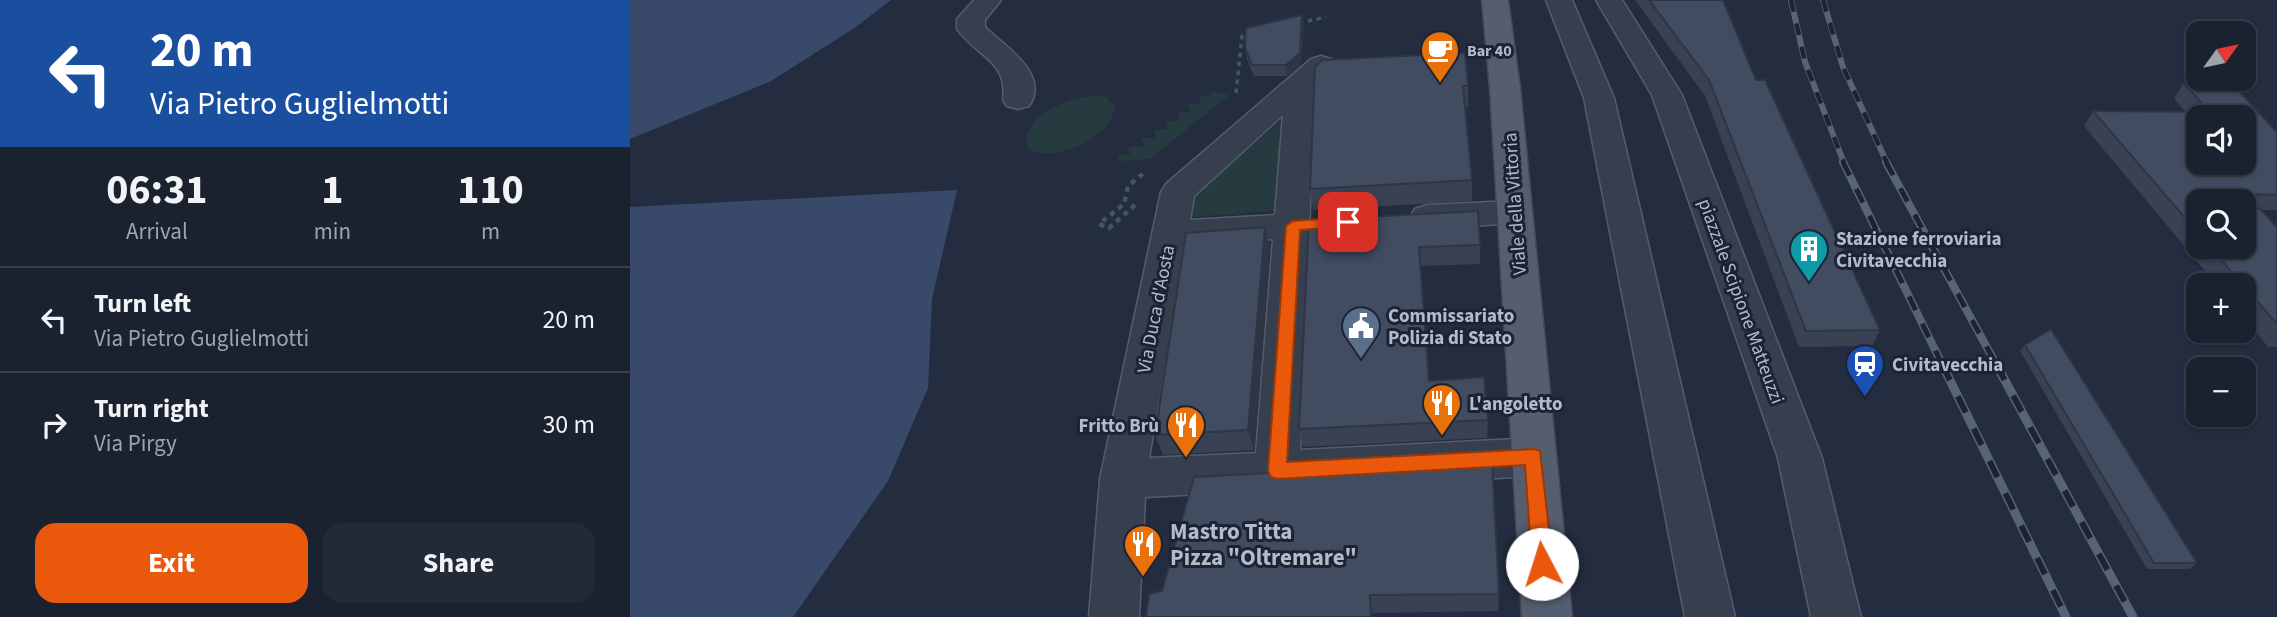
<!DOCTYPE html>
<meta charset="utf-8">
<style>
:root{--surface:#1a222f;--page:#232a37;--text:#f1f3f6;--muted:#9fa4aa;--line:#383f4b;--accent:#ea580c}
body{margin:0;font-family:"Source Sans 3",sans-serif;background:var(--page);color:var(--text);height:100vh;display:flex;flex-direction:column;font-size:26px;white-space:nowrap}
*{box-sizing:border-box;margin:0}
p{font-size:23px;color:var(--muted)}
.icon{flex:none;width:38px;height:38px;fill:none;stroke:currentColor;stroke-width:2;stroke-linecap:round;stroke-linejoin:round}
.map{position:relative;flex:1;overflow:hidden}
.details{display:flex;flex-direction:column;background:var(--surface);width:630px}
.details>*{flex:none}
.top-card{background:#1a4fa0;color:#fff;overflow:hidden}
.needle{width:46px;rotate:57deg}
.fabs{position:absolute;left:1556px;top:21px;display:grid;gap:14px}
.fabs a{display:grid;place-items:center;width:70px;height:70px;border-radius:14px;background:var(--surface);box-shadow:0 2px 5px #0004,0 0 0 2px var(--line);font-size:35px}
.pin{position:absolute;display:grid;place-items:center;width:60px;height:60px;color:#fff;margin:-30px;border-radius:14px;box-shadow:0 4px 10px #0006}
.me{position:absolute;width:77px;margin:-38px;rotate:355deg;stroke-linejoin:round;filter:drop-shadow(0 0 5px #0008)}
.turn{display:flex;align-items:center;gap:24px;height:147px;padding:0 35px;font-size:32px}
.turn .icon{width:91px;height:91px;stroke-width:2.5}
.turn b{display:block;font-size:49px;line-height:60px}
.eta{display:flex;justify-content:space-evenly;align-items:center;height:119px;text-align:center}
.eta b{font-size:42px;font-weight:700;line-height:49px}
.primary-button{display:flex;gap:14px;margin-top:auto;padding:14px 35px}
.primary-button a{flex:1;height:80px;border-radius:21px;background:var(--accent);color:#fff;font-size:28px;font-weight:700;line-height:80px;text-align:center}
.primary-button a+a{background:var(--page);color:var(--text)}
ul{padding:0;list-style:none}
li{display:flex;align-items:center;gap:21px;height:105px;padding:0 35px;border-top:2px solid var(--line)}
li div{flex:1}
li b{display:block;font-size:26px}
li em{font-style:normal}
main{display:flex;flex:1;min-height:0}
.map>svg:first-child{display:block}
</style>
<main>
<section class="details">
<div class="top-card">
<div class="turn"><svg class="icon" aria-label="left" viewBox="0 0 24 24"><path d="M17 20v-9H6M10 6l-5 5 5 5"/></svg><div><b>20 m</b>Via Pietro Guglielmotti</div></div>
</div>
<div class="eta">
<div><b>06:31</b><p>Arrival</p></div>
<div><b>1</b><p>min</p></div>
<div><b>110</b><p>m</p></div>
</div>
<ul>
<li><svg class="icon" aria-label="left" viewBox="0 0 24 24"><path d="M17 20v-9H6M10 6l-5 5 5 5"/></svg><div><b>Turn left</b><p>Via Pietro Guglielmotti</p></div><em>20 m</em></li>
<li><svg class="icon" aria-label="right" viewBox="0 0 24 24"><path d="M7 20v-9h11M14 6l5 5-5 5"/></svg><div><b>Turn right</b><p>Via Pirgy</p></div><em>30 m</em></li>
</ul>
<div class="primary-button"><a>Exit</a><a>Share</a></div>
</section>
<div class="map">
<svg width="1647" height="617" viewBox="0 0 1647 617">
<rect width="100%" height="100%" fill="#232d3f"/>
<!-- green -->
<g fill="#253b40">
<path d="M582,92L599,95L520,159L489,161L487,155H500L498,147L514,146L511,138H526L524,130L538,129L536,121H550L548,113L561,112L557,104L571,103L569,96L581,95Z"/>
<path d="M469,95L477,97L485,107C481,138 423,165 397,148C391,112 441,98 469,95Z"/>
<path d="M652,120L647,211L561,217L564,196Z"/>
</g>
<!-- water -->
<g fill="#384969">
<path d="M0,0H261L223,29L141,81L0,139Z"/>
<path d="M327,190L302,299L298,388L258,481L163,617H0V207Z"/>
</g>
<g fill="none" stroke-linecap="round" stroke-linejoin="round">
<defs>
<g id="minor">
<path d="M344,0H371L355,20V27C374,46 421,74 399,106L388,109L377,106L373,100C378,60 347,57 327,29V19Z"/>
<path d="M916,0H942L984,98L1105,617H1055L954,98Z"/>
<path d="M966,0H992L1052,95L1192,458L1231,617H1181L1148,458L1022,95Z"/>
<path d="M691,56L701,59L705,65L685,86L670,450L904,438L920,444L926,457L920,470L904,476L515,497L509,617H459L470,479L531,192L536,184L681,59ZM653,115L645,215L560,220L564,196ZM643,239L626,453L519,458L556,244Z"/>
<path d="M884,201L896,204L901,212L896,220L884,223L797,229L785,225L780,217L785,209L797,205Z"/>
</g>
<path id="major" d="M852,0H878L890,88L942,617H892L860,88Z"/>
</defs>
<!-- minor casing -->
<use href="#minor" stroke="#555d6d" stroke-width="3"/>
<!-- major casing -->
<use href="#major" stroke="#414858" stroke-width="3"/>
<!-- path-far1 -->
<g stroke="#43585d" stroke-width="3.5" stroke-dasharray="4.5 4.5" stroke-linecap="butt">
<path d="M669,23L696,17"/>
<path d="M606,93L612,36L619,34"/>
</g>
<!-- path -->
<path stroke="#43585d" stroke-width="4.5" stroke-dasharray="5 5" stroke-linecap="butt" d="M505,205L479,228L469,224L494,204L498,186L515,172"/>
<!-- minor -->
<use href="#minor" fill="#373f4f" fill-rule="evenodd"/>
<!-- major -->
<use href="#major" fill="#555e6f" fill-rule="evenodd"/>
<defs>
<g id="rail-far2">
<path d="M1161,0L1175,62L1214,163"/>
<path d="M1193,0L1213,67L1257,163"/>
</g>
<g id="rail-far1">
<path d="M1213,162L1313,366"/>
<path d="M1256,162L1367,366"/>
</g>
<g id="rail">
<path d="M1312,364L1436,617"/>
<path d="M1366,364L1503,617"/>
</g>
</defs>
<!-- rail-far2 casing -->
<use href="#rail-far2" stroke="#596376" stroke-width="6"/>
<!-- rail-far1 casing -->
<use href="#rail-far1" stroke="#596376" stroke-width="8"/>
<!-- rail casing -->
<use href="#rail" stroke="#596376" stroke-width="9"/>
<!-- rail-far2 -->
<use href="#rail-far2" stroke="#1c2434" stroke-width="4.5" stroke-dasharray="12" stroke-linecap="butt"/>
<!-- rail-far1 -->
<use href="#rail-far1" stroke="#1c2434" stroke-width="5" stroke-dasharray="15" stroke-linecap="butt"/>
<!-- rail -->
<use href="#rail" stroke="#1c2434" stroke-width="6" stroke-dasharray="18" stroke-linecap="butt"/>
</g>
<!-- wall -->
<g fill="#394153" fill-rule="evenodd">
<path d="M1005,0H1093L1126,80L1250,330L1242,346L1169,347L1075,96Z"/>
<path d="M674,26L671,64L657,76H624L617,59L615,48Z"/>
<path d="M685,67L838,86V107H835L842,180V201L683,210L680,189Z"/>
<path d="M1554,83L1647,132V210H1631L1647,227V347H1638L1614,317V285H1587L1454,126L1463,111L1555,112L1544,98ZM1568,201L1614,247H1568Z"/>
<path d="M679,220L850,245V264L790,266L799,381L858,420L857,438L673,447L669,429Z"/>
<path d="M640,248L624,450L533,455L525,435Z"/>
<path d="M1395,345L1567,563L1560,569H1517L1390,351Z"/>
<path d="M519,594H869L868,611L743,613V617H516Z"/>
</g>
<!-- shaded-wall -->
<g fill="#2e3544">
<path d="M672,15L674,26L671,64L657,76L656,65Z"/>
<path d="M635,227L640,248L624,450L618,430Z"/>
<path d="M740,595L743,613V617H741Z"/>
</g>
<!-- building -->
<g fill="#424c61" stroke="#2e3544" stroke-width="2" fill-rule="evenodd">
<path d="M1019,0H1093L1126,80H1135L1250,330L1176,331L1079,80Z"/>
<path d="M672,15L670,53L656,65H622L615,48L616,28Z"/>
<path d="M835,53L838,86H833L842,180L680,189L685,67L692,60Z"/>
<path d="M1554,83L1604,86L1647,132V195L1616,194L1647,227V324L1580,247H1614V201H1568V233L1463,111L1579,112ZM1568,117H1614V163H1568Z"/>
<path d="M848,211L850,245L789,247L799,381L854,377L858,420L669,429L679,220Z"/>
<path d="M635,227L618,430L525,435L556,233Z"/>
<path d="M1421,329L1567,563H1524L1395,345Z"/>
<path d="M862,461L869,594L740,595L741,617H516L519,594L532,591L564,477Z"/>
</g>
<!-- route -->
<path fill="#ea580c" stroke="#983908" stroke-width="2" d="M718,217L726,222L724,226L670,230L657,462L904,449L910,451L923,564L920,570L912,573L905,570L902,564L895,465L647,479L641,477L638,471L656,226L663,221Z"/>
<!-- icons -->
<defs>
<symbol id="cafe-pin" viewBox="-11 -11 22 30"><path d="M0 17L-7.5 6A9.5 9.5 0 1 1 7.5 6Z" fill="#e8710a" stroke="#1c2434"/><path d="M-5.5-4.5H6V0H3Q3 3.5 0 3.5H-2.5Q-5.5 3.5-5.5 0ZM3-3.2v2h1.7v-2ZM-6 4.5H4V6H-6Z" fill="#fff"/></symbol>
<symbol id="building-pin" viewBox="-11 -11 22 30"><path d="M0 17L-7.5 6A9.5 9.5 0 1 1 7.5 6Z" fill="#0f9aa8" stroke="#1c2434"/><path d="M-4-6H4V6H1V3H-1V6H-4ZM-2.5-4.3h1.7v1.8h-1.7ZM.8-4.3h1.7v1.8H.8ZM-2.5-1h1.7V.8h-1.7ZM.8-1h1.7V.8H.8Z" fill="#fff"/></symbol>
<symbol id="civic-pin" viewBox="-11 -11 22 30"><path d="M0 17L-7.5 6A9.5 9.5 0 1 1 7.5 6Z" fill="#5c6f8a" stroke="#1c2434"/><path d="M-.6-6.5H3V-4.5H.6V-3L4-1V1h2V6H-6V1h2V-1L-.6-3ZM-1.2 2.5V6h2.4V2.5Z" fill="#fff"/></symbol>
<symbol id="station-pin" viewBox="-11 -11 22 30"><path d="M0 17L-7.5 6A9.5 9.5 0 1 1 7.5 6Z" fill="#1a4fb4" stroke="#1c2434"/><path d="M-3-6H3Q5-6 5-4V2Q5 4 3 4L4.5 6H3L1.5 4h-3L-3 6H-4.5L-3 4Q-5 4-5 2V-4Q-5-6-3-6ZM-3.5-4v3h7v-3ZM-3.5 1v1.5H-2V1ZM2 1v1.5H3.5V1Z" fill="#fff"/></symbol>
<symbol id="restaurant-pin" viewBox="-11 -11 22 30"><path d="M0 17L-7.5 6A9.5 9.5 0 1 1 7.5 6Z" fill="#e8710a" stroke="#1c2434"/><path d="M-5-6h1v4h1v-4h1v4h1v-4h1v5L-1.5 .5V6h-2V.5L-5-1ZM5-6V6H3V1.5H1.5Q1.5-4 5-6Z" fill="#fff"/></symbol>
</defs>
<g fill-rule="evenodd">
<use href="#cafe-pin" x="788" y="28" width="44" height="60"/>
<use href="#building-pin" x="1157" y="227" width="44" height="60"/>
<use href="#civic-pin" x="709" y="304" width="44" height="60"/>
<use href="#station-pin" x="1213" y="342" width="44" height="60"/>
<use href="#restaurant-pin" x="790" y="381" width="44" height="60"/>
<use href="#restaurant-pin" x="534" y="403" width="44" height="60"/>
<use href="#restaurant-pin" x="491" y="522" width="44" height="60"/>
</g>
<g text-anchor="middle" stroke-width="6" stroke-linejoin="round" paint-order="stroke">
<!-- far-poi labels -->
<g font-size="16" font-weight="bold" fill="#b4baca" stroke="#1c2434" text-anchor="start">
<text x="837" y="56">Bar 40</text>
</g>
<!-- street labels -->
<g font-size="19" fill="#b4baca" stroke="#1c2434">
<text transform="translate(884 204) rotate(-94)" y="7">Viale della Vittoria</text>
<text transform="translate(1112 301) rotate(70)" y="7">piazzale Scipione Matteuzzi</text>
<text transform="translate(525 309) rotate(-79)" y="7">Via Duca d'Aosta</text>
</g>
<!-- poi labels -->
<g font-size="19" font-weight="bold" fill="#b4baca" stroke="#1c2434" text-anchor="start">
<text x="1206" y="245">Stazione ferroviaria<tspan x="1206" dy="22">Civitavecchia</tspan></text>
<text x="758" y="322">Commissariato<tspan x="758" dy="22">Polizia di Stato</tspan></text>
<text x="1262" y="371">Civitavecchia</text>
<text x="839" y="410">L'angoletto</text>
<text x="529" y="432" text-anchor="end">Fritto Brù</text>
</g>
<!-- near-poi labels -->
<g font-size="23" font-weight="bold" fill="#b4baca" stroke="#1c2434" text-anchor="start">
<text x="540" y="539">Mastro Titta<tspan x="540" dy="26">Pizza "Oltremare"</tspan></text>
</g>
</g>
</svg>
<div class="fabs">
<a><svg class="needle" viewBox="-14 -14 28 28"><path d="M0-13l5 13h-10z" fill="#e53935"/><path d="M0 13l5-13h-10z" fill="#9fa4aa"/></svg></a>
<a><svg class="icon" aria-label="sound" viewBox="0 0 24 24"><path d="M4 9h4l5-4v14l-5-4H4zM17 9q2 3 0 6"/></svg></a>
<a><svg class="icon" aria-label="search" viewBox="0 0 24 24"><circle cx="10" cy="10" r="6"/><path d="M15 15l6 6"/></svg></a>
<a>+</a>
<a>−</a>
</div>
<div class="pin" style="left:718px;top:222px;background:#d93025"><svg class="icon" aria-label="arrive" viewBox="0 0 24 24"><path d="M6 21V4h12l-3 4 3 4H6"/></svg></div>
<svg class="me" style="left:912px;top:564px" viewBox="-20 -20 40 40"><circle r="19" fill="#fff"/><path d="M0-13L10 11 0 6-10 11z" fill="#ea580c"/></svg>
</div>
</main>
